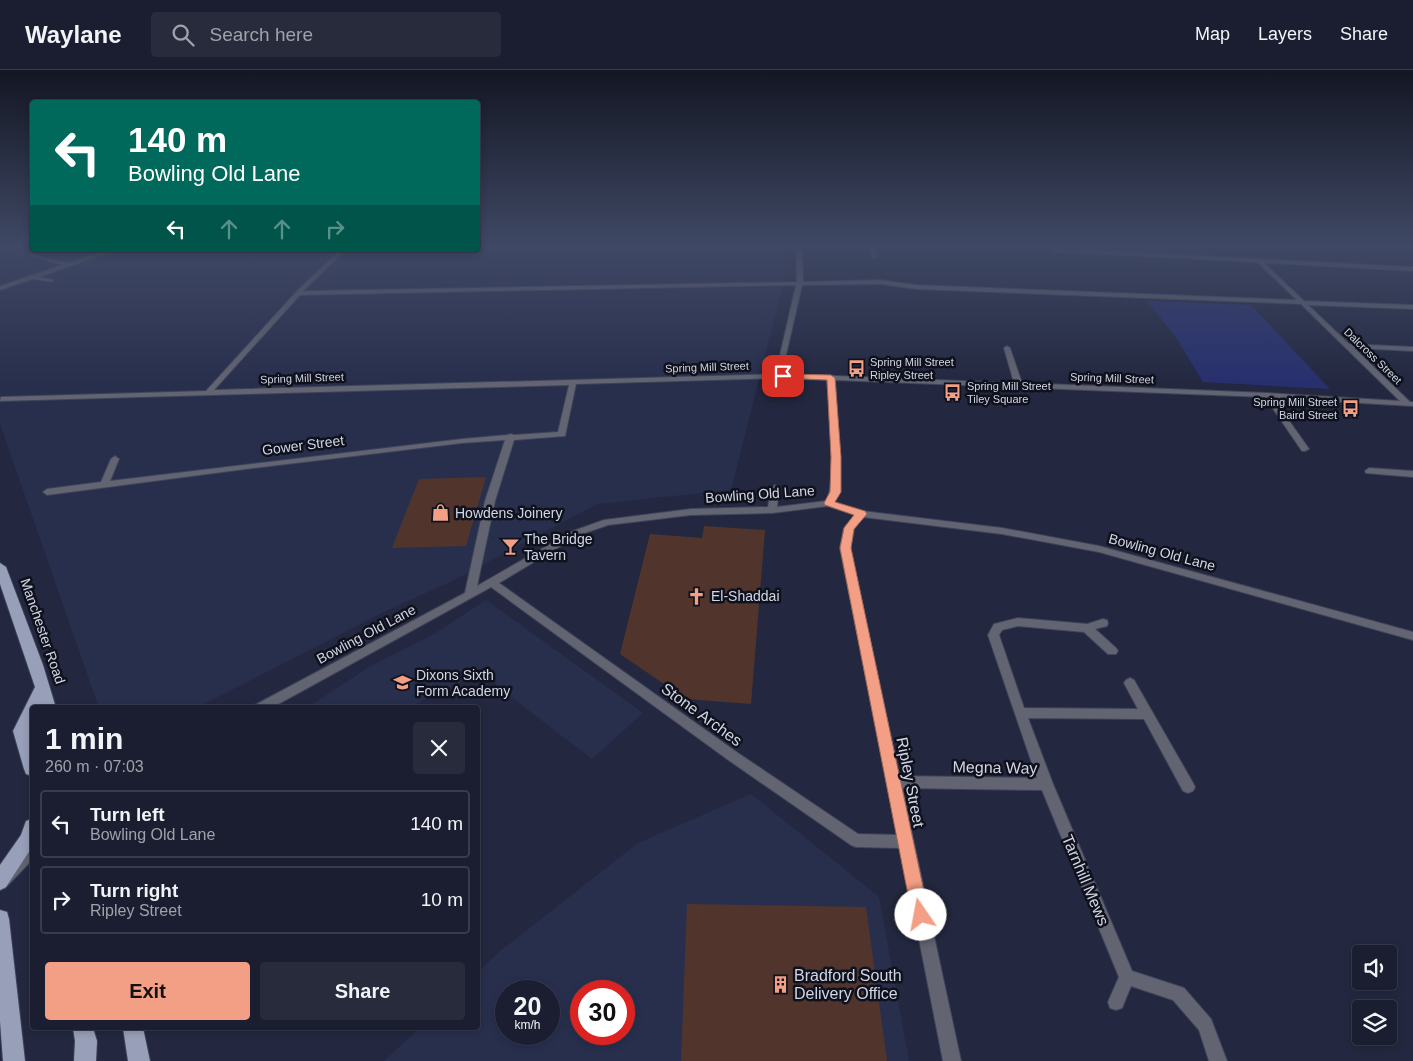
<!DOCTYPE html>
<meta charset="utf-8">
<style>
:root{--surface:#1a1e30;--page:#272b3c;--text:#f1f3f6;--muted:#9fa2ab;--line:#383c4c;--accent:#f39f85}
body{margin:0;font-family:Helvetica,sans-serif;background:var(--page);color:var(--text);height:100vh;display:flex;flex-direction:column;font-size:19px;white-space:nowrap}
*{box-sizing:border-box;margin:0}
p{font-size:16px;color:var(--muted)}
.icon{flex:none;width:28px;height:28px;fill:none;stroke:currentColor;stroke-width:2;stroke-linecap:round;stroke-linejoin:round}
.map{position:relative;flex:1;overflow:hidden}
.panel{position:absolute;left:30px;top:635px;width:450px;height:325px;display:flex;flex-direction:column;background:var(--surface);border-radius:5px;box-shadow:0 2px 8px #0003,0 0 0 1px var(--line)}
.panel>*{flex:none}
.top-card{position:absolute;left:30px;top:30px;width:450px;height:152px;border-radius:5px;box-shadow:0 2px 8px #0003,0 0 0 1px var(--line);background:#00695c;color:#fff;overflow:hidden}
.tools{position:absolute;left:1352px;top:875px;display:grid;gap:10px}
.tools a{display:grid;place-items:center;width:45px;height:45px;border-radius:5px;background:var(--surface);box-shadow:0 2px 8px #0003,0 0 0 1px var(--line);font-size:25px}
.speed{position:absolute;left:495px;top:910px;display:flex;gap:10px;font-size:25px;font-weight:700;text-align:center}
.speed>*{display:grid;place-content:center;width:65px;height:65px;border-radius:50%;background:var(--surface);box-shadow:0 2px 8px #0003,0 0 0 1px var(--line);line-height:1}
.speed small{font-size:12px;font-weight:400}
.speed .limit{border:8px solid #d22;background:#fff;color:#111}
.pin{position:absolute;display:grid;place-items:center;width:42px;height:42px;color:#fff;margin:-21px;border-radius:10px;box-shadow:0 2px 8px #0006}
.me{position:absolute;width:55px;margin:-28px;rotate:348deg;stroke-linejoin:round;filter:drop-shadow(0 0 4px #0008)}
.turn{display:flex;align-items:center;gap:18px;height:105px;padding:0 15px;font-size:22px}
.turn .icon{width:65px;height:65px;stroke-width:2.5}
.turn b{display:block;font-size:35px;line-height:42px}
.lanes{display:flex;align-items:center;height:48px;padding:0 15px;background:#0003;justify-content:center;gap:25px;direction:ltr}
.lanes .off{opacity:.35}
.round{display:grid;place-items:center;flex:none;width:52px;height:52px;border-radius:5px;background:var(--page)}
.headline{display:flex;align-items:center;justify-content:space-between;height:85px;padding:0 15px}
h1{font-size:30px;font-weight:800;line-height:38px}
.primary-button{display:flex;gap:10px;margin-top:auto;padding:10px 15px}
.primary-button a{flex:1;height:58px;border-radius:5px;background:var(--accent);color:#111;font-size:20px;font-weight:800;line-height:58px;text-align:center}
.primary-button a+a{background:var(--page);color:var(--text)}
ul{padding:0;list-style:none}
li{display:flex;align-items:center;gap:15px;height:68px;margin:0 10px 8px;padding:0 5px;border:2px solid var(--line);border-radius:5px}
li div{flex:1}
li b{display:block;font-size:19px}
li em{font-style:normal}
header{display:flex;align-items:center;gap:30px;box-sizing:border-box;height:70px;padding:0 25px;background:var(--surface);border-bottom:1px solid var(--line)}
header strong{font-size:24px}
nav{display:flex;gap:28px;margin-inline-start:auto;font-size:18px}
.search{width:350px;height:45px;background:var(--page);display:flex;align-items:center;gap:12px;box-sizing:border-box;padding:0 18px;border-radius:5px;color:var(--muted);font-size:19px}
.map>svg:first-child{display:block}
</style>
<header>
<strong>Waylane</strong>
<div class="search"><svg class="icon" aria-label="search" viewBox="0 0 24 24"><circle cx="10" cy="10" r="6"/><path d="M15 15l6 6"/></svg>Search here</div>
<nav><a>Map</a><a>Layers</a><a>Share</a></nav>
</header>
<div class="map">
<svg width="1413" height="991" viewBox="0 0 1413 991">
<rect width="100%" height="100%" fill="#232840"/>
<!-- built -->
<g fill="#282f4d" fill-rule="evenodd">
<path d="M0,174H32V180H478V174H785V207L731,420L597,434L454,510L384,542L198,637L99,638L0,354Z"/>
<path d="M486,530L643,643L592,689L506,623L484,602L433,624L411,637H308L369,597L434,564Z"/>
<path d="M751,724L879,827L909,991H384L420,958H478V902L499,882L638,773ZM506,921H549V964H506ZM581,921H624V964H581Z"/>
</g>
<!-- green -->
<path fill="#27306e" d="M1147,231L1251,235L1330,319L1203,312L1177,269Z"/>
<!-- building -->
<g fill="#51352c">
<path d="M486,407L466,476L392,478L419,409Z"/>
<path d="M704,456L765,460L751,634L686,629L620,584L650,464L702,468Z"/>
<path d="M687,834L866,837L887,991H681Z"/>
</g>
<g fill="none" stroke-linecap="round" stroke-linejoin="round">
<defs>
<g id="minor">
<path d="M796,174H802L803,212L880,210L916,215L1297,230L1257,192L1056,182L1053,180L1056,178L1413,197V201L1264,193L1304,231L1413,235V239L1308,235L1349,274L1413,277V281L1354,278L1410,332H1413V336L1273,328L1309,379L1305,381H1302L1265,327L835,310L840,387L839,422L834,432L862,441L1002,458L1099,476L1413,562V570L1099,482L1002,464L863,447L854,459L850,478L899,706L1037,708L988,565L994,554L1018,548L1087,554L1103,549L1107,550L1108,553L1107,556L1095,559L1116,578L1118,581L1116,584H1108L1084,562L1018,556L1002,560L999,565L1024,638L1138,639L1124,613L1126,610L1130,608L1134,610L1193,713L1195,717L1193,721L1188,723L1183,721L1144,649L1028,648L1053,714L1132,901L1184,918L1211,949L1227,991H1209L1199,960L1173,930L1131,916L1122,938L1116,940L1110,938L1108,932L1119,907L1042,720L902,718L961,991H943L901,778L856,777L851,775L727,689L491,517L271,638H253L255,635L465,523L485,431L505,370L462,373L238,400L47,425L43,422L47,419L101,412L111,389L115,386L119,389L110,411L462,369L507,365L511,364L514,365L558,362L569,315L0,331L1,327L206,321L296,222L340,180H346L303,221L797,212ZM880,214L916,219L1301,234L1400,331L1267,323L1022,313L1010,278L1007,276L1004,278L1014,313L787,304L786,285L802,215ZM796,215L780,285L779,304L214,320L300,225ZM783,308L827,310C829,339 839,407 826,431L777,437L779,418L775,415L771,418L768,437L691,439L604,450L573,461L477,516L495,431L514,370L565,366L576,314ZM828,436L855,445L844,458L840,478L898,765L858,764L735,681L499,513L579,465L608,455L691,445L772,443Z"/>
<path d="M820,174H873L878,187L873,188L869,176Z"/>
<path d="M108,180H116L39,207L53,210V212L33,209L0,220V216L62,195L30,186V184L68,193Z"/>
<path d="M1369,398L1413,401V407L1366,403L1365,401Z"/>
<path d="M32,774V790L5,818L0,820V803L27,776Z"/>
</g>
<g id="primary">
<path d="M0,493L6,497L43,595L56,638H32V653L29,661L32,674V706L26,704L24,699L13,661L35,617L0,514Z"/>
<path d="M32,749V777L6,817L0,820V795L21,765L26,751Z"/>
<path d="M0,840L7,842L9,849L25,991H3L0,951Z"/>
<path d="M73,958H93L97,971L96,991H74L75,971Z"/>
<path d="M123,958H143L150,991H128Z"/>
</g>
</defs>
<!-- minor casing -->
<use href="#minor" stroke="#3f445a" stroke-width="2"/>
<!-- primary casing -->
<use href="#primary" stroke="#3f445a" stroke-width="2"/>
<!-- minor -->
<use href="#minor" fill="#626571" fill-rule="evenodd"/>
<!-- primary -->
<use href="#primary" fill="#98a0b9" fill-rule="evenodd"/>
</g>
<!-- sky -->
<linearGradient id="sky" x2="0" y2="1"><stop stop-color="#131623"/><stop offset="0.56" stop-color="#3f4864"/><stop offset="1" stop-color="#3f4864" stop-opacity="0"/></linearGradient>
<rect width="1413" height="313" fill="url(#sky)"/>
<!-- route -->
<path fill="#f39f85" stroke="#9e6756" d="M783,304L831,305L835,308L841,387V422L835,432L865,441L867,444L854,459L851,478L929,845L927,851L921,854L915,851L912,845L840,478L844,458L854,445L825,435L824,433L830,422L831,387L827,310L780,308V305Z"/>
<!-- icons -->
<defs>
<symbol id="bus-bare" viewBox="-9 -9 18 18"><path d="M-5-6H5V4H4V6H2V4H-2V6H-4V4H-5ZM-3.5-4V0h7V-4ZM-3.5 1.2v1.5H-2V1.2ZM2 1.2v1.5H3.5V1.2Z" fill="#f39f85" stroke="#0f121d" stroke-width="2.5" paint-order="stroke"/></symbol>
<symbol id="shop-bare" viewBox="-9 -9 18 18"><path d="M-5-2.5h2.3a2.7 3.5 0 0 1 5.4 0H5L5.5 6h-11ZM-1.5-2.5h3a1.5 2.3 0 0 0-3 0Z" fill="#f39f85" stroke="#0f121d" stroke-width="2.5" paint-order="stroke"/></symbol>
<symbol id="bar-bare" viewBox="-9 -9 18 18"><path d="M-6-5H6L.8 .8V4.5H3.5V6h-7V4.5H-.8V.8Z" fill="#f39f85" stroke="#0f121d" stroke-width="2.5" paint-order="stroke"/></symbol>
<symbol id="church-bare" viewBox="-9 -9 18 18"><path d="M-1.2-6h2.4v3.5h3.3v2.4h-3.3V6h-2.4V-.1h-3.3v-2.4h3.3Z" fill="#f39f85" stroke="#0f121d" stroke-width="2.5" paint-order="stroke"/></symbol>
<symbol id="university-bare" viewBox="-9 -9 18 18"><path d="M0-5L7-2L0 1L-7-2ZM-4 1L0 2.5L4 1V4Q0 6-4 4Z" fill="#f39f85" stroke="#0f121d" stroke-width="2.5" paint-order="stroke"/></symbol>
<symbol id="building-bare" viewBox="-9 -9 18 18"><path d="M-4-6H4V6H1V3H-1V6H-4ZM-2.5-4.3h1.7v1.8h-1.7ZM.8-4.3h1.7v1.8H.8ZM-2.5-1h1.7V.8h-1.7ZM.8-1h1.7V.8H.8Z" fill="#f39f85" stroke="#0f121d" stroke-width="2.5" paint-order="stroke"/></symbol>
</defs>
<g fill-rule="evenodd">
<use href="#bus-bare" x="844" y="286" width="25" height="25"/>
<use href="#bus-bare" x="940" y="310" width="25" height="25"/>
<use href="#bus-bare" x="1338" y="326" width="25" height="25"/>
<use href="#shop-bare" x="428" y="430" width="25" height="25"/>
<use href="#bar-bare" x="498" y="464" width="25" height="25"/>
<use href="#church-bare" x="684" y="514" width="25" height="25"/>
<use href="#university-bare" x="390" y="600" width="25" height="25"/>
<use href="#building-bare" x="768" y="902" width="25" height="25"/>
</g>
<g text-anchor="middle" stroke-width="5" stroke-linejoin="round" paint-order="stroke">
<!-- far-street labels -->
<g font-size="11" fill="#d1d5e5" stroke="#0f121d">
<text transform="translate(1373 286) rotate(44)" y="4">Dalcross Street</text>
<text transform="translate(707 297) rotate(-2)" y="4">Spring Mill Street</text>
<text transform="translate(302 308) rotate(-2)" y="4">Spring Mill Street</text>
<text transform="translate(1112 308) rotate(2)" y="4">Spring Mill Street</text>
</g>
<!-- far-poi labels -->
<g font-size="11" fill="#d1d5e5" stroke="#0f121d" text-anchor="start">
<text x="870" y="296">Spring Mill Street<tspan x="870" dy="13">Ripley Street</tspan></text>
<text x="967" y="320">Spring Mill Street<tspan x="967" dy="13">Tiley Square</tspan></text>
<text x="1337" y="336" text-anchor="end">Spring Mill Street<tspan x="1337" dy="13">Baird Street</tspan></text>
</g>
<!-- street labels -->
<g font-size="14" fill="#d1d5e5" stroke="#0f121d">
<text transform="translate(303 375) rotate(-7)" y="5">Gower Street</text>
<text transform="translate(760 424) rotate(-4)" y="5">Bowling Old Lane</text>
<text transform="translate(1162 482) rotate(15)" y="5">Bowling Old Lane</text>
<text transform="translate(43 561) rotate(71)" y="5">Manchester Road</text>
<text transform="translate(366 564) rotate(-28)" y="5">Bowling Old Lane</text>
</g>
<!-- poi labels -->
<g font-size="14" fill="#d1d5e5" stroke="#0f121d" text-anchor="start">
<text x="455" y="448">Howdens Joinery</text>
<text x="524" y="474">The Bridge<tspan x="524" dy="16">Tavern</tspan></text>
<text x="711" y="531">El-Shaddai</text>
<text x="416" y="610">Dixons Sixth<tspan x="416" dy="16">Form Academy</tspan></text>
</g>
<!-- near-street labels -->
<g font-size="16" fill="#d1d5e5" stroke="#0f121d">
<text transform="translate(702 644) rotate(36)" y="6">Stone Arches</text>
<text transform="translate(995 697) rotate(1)" y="6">Megna Way</text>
<text transform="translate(911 712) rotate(79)" y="6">Ripley Street</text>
<text transform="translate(1086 810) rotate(67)" y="6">Tarnhill Mews</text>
</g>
<!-- near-poi labels -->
<g font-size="16" fill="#d1d5e5" stroke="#0f121d" text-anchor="start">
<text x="794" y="911">Bradford South<tspan x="794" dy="18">Delivery Office</tspan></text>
</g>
</g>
</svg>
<div class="tools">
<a><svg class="icon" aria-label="sound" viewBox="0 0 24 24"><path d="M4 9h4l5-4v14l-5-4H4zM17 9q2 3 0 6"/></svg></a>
<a><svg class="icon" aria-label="layers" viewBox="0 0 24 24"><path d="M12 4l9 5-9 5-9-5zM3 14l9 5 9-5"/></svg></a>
</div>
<div class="speed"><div>20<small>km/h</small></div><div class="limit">30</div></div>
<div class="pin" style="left:783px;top:306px;background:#d93025"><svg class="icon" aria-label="arrive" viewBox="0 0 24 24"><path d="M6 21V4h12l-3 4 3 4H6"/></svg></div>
<svg class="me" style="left:921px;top:845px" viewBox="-20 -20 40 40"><circle r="19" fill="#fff"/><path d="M0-13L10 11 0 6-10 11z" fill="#f39f85"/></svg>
<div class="top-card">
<div class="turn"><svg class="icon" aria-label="left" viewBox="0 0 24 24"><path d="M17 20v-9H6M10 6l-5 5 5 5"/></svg><div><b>140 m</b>Bowling Old Lane</div></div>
<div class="lanes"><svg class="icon" aria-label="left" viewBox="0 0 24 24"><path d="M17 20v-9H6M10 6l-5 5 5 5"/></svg><svg class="icon off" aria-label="ahead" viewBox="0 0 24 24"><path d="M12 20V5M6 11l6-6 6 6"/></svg><svg class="icon off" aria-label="ahead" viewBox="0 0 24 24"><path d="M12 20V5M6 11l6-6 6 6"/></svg><svg class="icon off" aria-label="right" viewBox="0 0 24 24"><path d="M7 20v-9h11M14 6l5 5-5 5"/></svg></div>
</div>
<section class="panel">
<div class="headline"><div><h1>1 min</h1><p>260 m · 07:03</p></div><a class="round"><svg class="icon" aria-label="close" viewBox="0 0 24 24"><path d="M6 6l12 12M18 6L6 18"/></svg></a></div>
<ul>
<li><svg class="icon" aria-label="left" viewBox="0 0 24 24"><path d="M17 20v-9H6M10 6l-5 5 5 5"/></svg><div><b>Turn left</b><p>Bowling Old Lane</p></div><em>140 m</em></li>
<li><svg class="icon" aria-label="right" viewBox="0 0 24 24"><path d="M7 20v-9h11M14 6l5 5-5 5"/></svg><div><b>Turn right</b><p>Ripley Street</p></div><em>10 m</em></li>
</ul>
<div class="primary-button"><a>Exit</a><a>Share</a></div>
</section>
</div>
